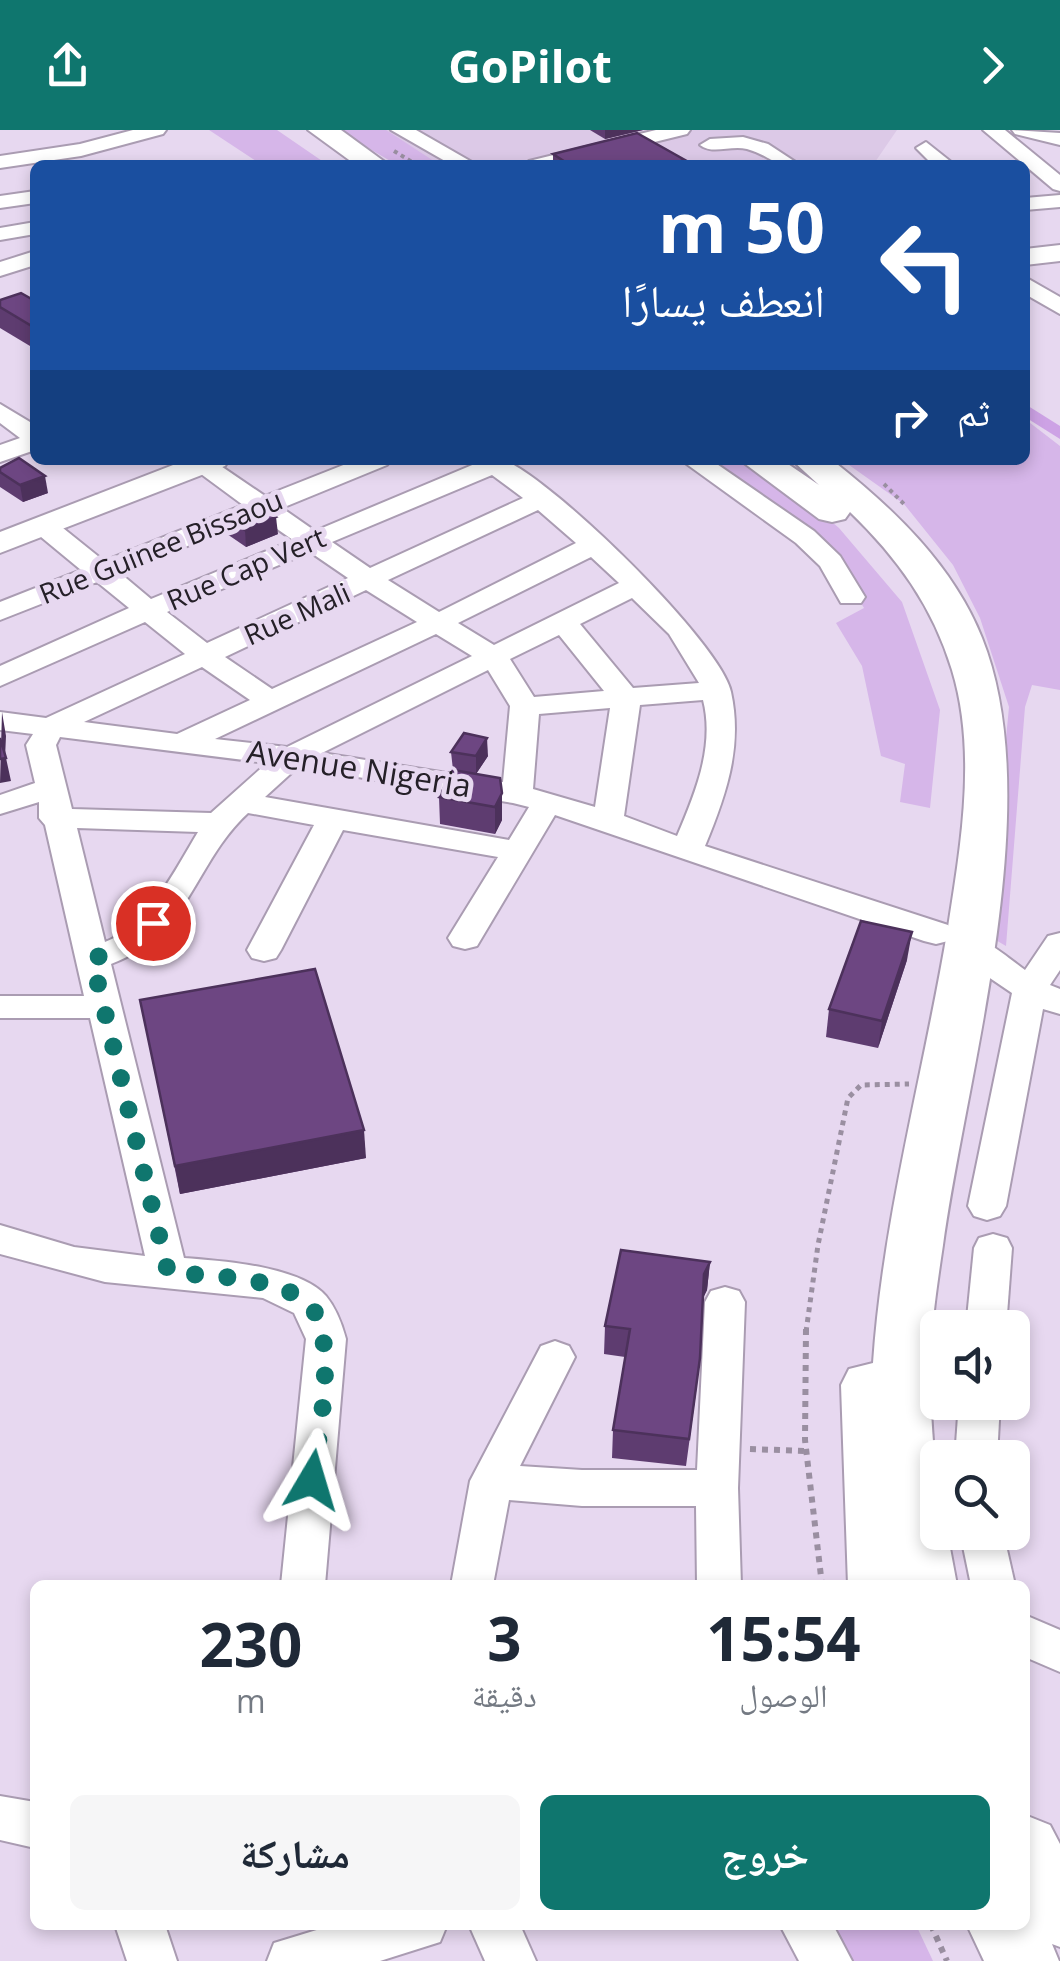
<!DOCTYPE html>
<html lang="ar">
<meta charset="utf-8">
<style>
:root{--surface:#fff;--page:#f6f6f7;--text:#1f2937;--muted:#747a83;--accent:#0f766e}
body{margin:0;font-family:"Open Sans","Noto Naskh Arabic",sans-serif;background:var(--page);color:var(--text);direction:rtl;height:100vh;display:flex;flex-direction:column;font-size:38px;white-space:nowrap}
*{box-sizing:border-box;margin:0}
p{font-size:32px;color:var(--muted)}
.icon{flex:none;width:55px;height:55px;fill:none;stroke:currentColor;stroke-width:2;stroke-linecap:round;stroke-linejoin:round}
.map{position:relative;flex:1;overflow:hidden;direction:ltr}
.sheet{position:absolute;left:30px;top:1450px;width:1000px;height:350px;display:flex;flex-direction:column;background:var(--surface);border-radius:15px;box-shadow:0 5px 15px #0003;direction:rtl}
.sheet>*{flex:none}
.hud{position:absolute;left:30px;top:30px;width:1000px;height:305px;border-radius:15px;box-shadow:0 5px 15px #0003;direction:rtl;background:#1a4fa0;color:#fff;overflow:hidden}
.buttons{position:absolute;left:920px;top:1180px;display:grid;gap:20px}
.buttons a{display:grid;place-items:center;width:110px;height:110px;border-radius:15px;background:var(--surface);box-shadow:0 5px 15px #0003;font-size:50px}
.pin{position:absolute;display:grid;place-items:center;width:85px;height:85px;color:#fff;margin:-42px;border:5px solid #fff;border-radius:50%;box-shadow:0 2px 10px #0007}
.me{position:absolute;width:110px;margin:-55px;rotate:7deg;stroke-linejoin:round;filter:drop-shadow(0 0 8px #0008)}
.turn{display:flex;align-items:center;gap:35px;height:210px;padding:0 40px;font-size:45px}
.turn .icon{width:130px;height:130px;stroke-width:2.5}
.turn b{display:block;font-size:70px;line-height:85px}
.then{display:flex;align-items:center;height:95px;padding:0 40px;background:#0003;gap:20px;font-size:38px}
.eta{display:flex;justify-content:space-evenly;align-items:center;height:170px;text-align:center}
.eta b{font-size:60px;font-weight:700;line-height:70px}
.primary-button{display:flex;gap:20px;margin-top:auto;padding:20px 40px}
.primary-button a{flex:1;height:115px;border-radius:15px;background:var(--accent);color:#fff;font-size:40px;font-weight:700;line-height:115px;text-align:center}
.primary-button a+a{background:var(--page);color:var(--text)}
header{display:flex;justify-content:space-between;align-items:center;height:130px;padding:0 40px;background:var(--accent);color:#fff;font-size:45px;font-weight:700}
.map>svg:first-child{display:block}
</style>
<header><svg class="icon" aria-label="forward" viewBox="0 0 24 24"><path d="M9 5l7 7-7 7"/></svg>GoPilot<svg class="icon" aria-label="share" viewBox="0 0 24 24"><path d="M12 15V3M7 8l5-5 5 5M5 13v7h14v-7"/></svg></header>
<div class="map">
<svg width="1060" height="1831" viewBox="0 0 1060 1831">
<rect width="100%" height="100%" fill="#e7d8f0"/>
<!-- built -->
<path fill="#dcc9e7" d="M384,0H897L873,35H439Z"/>
<!-- green -->
<g fill="#d6b6e9">
<path d="M209,0H277L328,35H262Z"/>
<path d="M338,0H386L440,35H397Z"/>
<path d="M1025,289L1060,316V560L1032,555L1025,577L1006,816L987,805L1009,577L980,488L953,435L904,374L842,330H1025Z"/>
<path d="M714,330H749L794,360L839,398L902,472L940,580L930,678L900,672L905,634L881,626L862,536L836,493L864,478L822,407Z"/>
<path d="M816,1795H916L933,1831H835Z"/>
</g>
<g fill="none" stroke-linecap="round" stroke-linejoin="round">
<!-- canal -->
<path fill="#cda2e5" fill-rule="evenodd" d="M1025,274L1060,296V309L1025,287Z"/>
<defs>
<g id="minor">
<path d="M133,0H166L163,4L81,26L0,38V26L80,14Z"/>
<path d="M391,0H416L477,35H452Z"/>
<path d="M656,0H690L687,4L561,35H526L529,31Z"/>
<path d="M983,0H1005L1060,45V61L1053,59Z"/>
<path d="M1012,0L1060,3V15L1015,4Z"/>
<path d="M743,7L768,14L800,35C768,35 772,26 747,19C730,15 713,25 700,15L710,9Z"/>
<path d="M926,12L955,35H933L916,18Z"/>
<path d="M35,61V73L0,78V66Z"/>
<path d="M1060,65V77L1025,80V68Z"/>
<path d="M35,92V104L0,110V98Z"/>
<path d="M35,121V135L0,146V132Z"/>
<path d="M1025,147L1060,167V184L1025,164Z"/>
<path d="M0,274L35,295V320L0,332V315L20,308L0,293Z"/>
<path d="M182,330H212L265,366L356,330H391L387,335L282,378L315,401L477,333L475,330C484,330 498,328 506,331C554,351 721,513 731,562C743,617 726,665 705,716L948,795L953,803L948,811L936,814L924,811L555,685L477,816L465,819L453,816L448,808L498,727L343,700L281,820L276,828L264,831L252,828L247,820L314,695L248,683C193,734 192,803 111,834L184,1128C222,1131 300,1136 326,1166C336,1178 342,1194 346,1209L325,1455H281L306,1209L294,1183L263,1168L105,1152L0,1124V1095L74,1117L145,1126L90,888H0V866H84L45,695L39,688V672L0,684V665L35,653L26,615L33,604L0,600V582L46,588L185,524L145,492L0,556V536L129,478L97,452L0,490V472L81,440L35,402L31,396L35,390H53L104,431L243,375ZM492,345L523,368L370,438L332,412ZM538,380L576,413L439,482L388,450ZM260,387L293,410L151,469L120,443ZM310,422L348,448L207,513L167,482ZM591,427L619,453L494,515L458,493ZM366,460L417,492L272,559L225,527ZM632,468L669,504L699,553L633,558L580,494ZM436,504L472,526L287,617L215,609ZM559,505L604,561L534,567L510,529ZM202,537L250,570L177,604L84,592ZM488,540L510,576L503,652L322,623ZM703,570C715,616 695,664 677,706L624,686L640,575ZM610,578L595,677L533,659L539,584ZM60,607L267,633L211,683L72,679L56,615ZM298,637L513,673L529,677L509,710L265,667ZM77,698L198,702C175,740 149,795 105,812Z"/>
<path d="M681,330H711L814,401L840,426L865,467L861,473H841L820,436L796,413Z"/>
<path d="M1060,803V840L1050,855L1060,859V884L1043,879L1006,1076L1000,1086L987,1090L974,1086L968,1076L1012,863L956,825L951,817L956,809C982,802 1005,826 1025,840L1048,806Z"/>
<path d="M993,1104L1007,1108L1012,1118L1006,1198H966L974,1118L979,1108Z"/>
<path d="M725,1157L739,1161L745,1172L738,1358L741,1455H697L696,1376H582L509,1370L493,1455H451L470,1351L541,1216L555,1211L569,1216L575,1227L520,1336L582,1340H697L705,1172L711,1161Z"/>
<path d="M959,1272H1000L997,1328H955Z"/>
<path d="M960,1402H1003L1015,1455H971Z"/>
<path d="M1025,1485L1060,1500V1542L1025,1527Z"/>
<path d="M0,1666L35,1672V1718L0,1710Z"/>
<path d="M115,1795H165L177,1831H127Z"/>
<path d="M333,1795H447L440,1812L380,1831H267L274,1813Z"/>
<path d="M469,1795H520L536,1831H485Z"/>
<path d="M780,1795H833L852,1831H799Z"/>
</g>
<g id="major">
<path d="M1060,115V131L1025,135V119Z"/>
<path d="M186,330H229L225,336L0,423V402Z"/>
</g>
<g id="highway">
<path d="M308,0H341L389,35H356Z"/>
<path d="M740,330H782L819,355L792,330H832C893,378 953,435 982,508C1048,673 967,941 943,1115C937,1155 931,1195 930,1236C929,1292 938,1347 938,1402H947L957,1455H848L841,1255L849,1239L873,1233C883,1086 924,942 948,797C961,714 977,622 952,540C933,477 897,427 850,382L845,389L832,392L819,389Z"/>
<path d="M1025,1685L1050,1695L1060,1714V1817L1052,1814L1059,1831H984L967,1795H1025Z"/>
</g>
</defs>
<!-- minor casing -->
<use href="#minor" stroke="#aa9cb2" stroke-width="4"/>
<!-- major casing -->
<use href="#major" stroke="#aa9cb2" stroke-width="4"/>
<!-- highway casing -->
<use href="#highway" stroke="#aa9cb2" stroke-width="4"/>
<!-- path-far2 -->
<g stroke="#9a8fa1" stroke-width="4" stroke-dasharray="4 4" stroke-linecap="butt">
<path d="M394,21L417,35"/>
<path d="M884,354L904,374"/>
</g>
<!-- path-far1 -->
<path stroke="#9a8fa1" stroke-width="5" stroke-dasharray="5 5" stroke-linecap="butt" d="M806,1202L818,1115L848,968L861,955L909,954"/>
<!-- path -->
<g stroke="#9a8fa1" stroke-width="6" stroke-dasharray="6 6" stroke-linecap="butt">
<path d="M806,1199L805,1310L822,1455"/>
<path d="M750,1319L807,1321"/>
<path d="M931,1795L947,1831"/>
</g>
<!-- minor -->
<use href="#minor" fill="#fff" fill-rule="evenodd"/>
<!-- major -->
<use href="#major" fill="#fff" fill-rule="evenodd"/>
<!-- highway -->
<use href="#highway" fill="#fff" fill-rule="evenodd"/>
</g>
<!-- wall -->
<g fill="#5e3c70">
<path d="M590,0H643L605,9Z"/>
<path d="M553,24L684,35H553Z"/>
<path d="M0,170L35,171V219L0,198Z"/>
<path d="M0,338L48,363L23,372L0,357Z"/>
<path d="M225,387L278,404L246,417L227,404Z"/>
<path d="M451,622L488,626L476,644L502,690L495,704L440,694L439,667L453,640Z"/>
<path d="M907,830L878,918L826,907L829,879Z"/>
<path d="M140,870L366,1028L180,1064Z"/>
<path d="M710,1132L707,1160L702,1170L697,1255L686,1336L612,1328L613,1300L625,1227L604,1224L605,1196Z"/>
</g>
<!-- shaded-wall -->
<g fill="#4c315b">
<path d="M605,0H643L605,9Z"/>
<path d="M685,30L684,35H665Z"/>
<path d="M45,346L48,363L23,372L20,355Z"/>
<path d="M276,387L278,404L246,417L245,400Z"/>
<path d="M2,582L6,606L5,628H6L11,651L0,653Z"/>
<path d="M487,608L488,626L476,644V626Z"/>
<path d="M502,663V690L495,704V677Z"/>
<path d="M912,802L907,830L878,918L882,891Z"/>
<path d="M364,1000L366,1028L180,1064L175,1036Z"/>
<path d="M710,1132L707,1160L701,1172L704,1144Z"/>
</g>
<!-- building -->
<g fill="#6d4682" stroke="#4c315b" stroke-width="2.5">
<path d="M637,3L685,30L665,35H570L553,24Z"/>
<path d="M21,163L35,171V198L0,177V170Z"/>
<path d="M19,328L45,346L20,355L0,342V338Z"/>
<path d="M258,374L276,387L245,400L225,387Z"/>
<path d="M464,603L487,608L476,626L451,622Z"/>
<path d="M0,608L6,628L0,629Z"/>
<path d="M453,640L500,648L502,663L495,677L439,667Z"/>
<path d="M861,791L912,802L882,891L829,879Z"/>
<path d="M315,839L364,1000L175,1036L140,870Z"/>
<path d="M621,1120L710,1132L704,1144L700,1228L689,1309L613,1300L630,1199L605,1196Z"/>
</g>
<g fill="none" stroke-linecap="round" stroke-linejoin="round">
<!-- route -->
<path stroke="#0f766e" stroke-width="18" stroke-dasharray="0 32.4" d="M153,793L126,816L92,829L168,1142C210,1147 268,1145 304,1170C342,1196 318,1309 312,1350"/>
</g>
<g text-anchor="middle" stroke-width="10" stroke-linejoin="round" paint-order="stroke">
<!-- far-street labels -->
<g font-size="28" fill="#252028" stroke="#e7d8f0">
<text transform="translate(161 417) rotate(-22)" y="10">Rue Guinee Bissaou</text>
<text transform="translate(246 439) rotate(-23)" y="10">Rue Cap Vert</text>
<text transform="translate(297 484) rotate(-24)" y="10">Rue Mali</text>
</g>
<!-- street labels -->
<g font-size="32" fill="#252028" stroke="#e7d8f0">
<text transform="translate(359 639) rotate(9)" y="11">Avenue Nigeria</text>
</g>
</g>
</svg>
<div class="buttons">
<a><svg class="icon" aria-label="sound" viewBox="0 0 24 24"><path d="M4 9h4l5-4v14l-5-4H4zM17 9q2 3 0 6"/></svg></a>
<a><svg class="icon" aria-label="search" viewBox="0 0 24 24"><circle cx="10" cy="10" r="6"/><path d="M15 15l6 6"/></svg></a>
</div>
<div class="pin" style="left:153px;top:793px;background:#d93025"><svg class="icon" aria-label="arrive" viewBox="0 0 24 24"><path d="M6 21V4h12l-3 4 3 4H6"/></svg></div>
<svg class="me" style="left:312px;top:1350px" viewBox="-20 -20 40 40"><path d="M0-17L14 15 0 8-14 15z" fill="#0f766e" stroke="#fff" stroke-width="4"/></svg>
<div class="hud">
<div class="turn"><svg class="icon" aria-label="left" viewBox="0 0 24 24"><path d="M17 20v-9H6M10 6l-5 5 5 5"/></svg><div><b>50 m</b>انعطف يسارًا</div></div>
<div class="then">ثم<svg class="icon" aria-label="right" viewBox="0 0 24 24"><path d="M7 20v-9h11M14 6l5 5-5 5"/></svg></div>
</div>
<section class="sheet">
<div class="eta">
<div><b>15:54</b><p>الوصول</p></div>
<div><b>3</b><p>دقيقة</p></div>
<div><b>230</b><p>m</p></div>
</div>
<div class="primary-button"><a>خروج</a><a>مشاركة</a></div>
</section>
</div>
